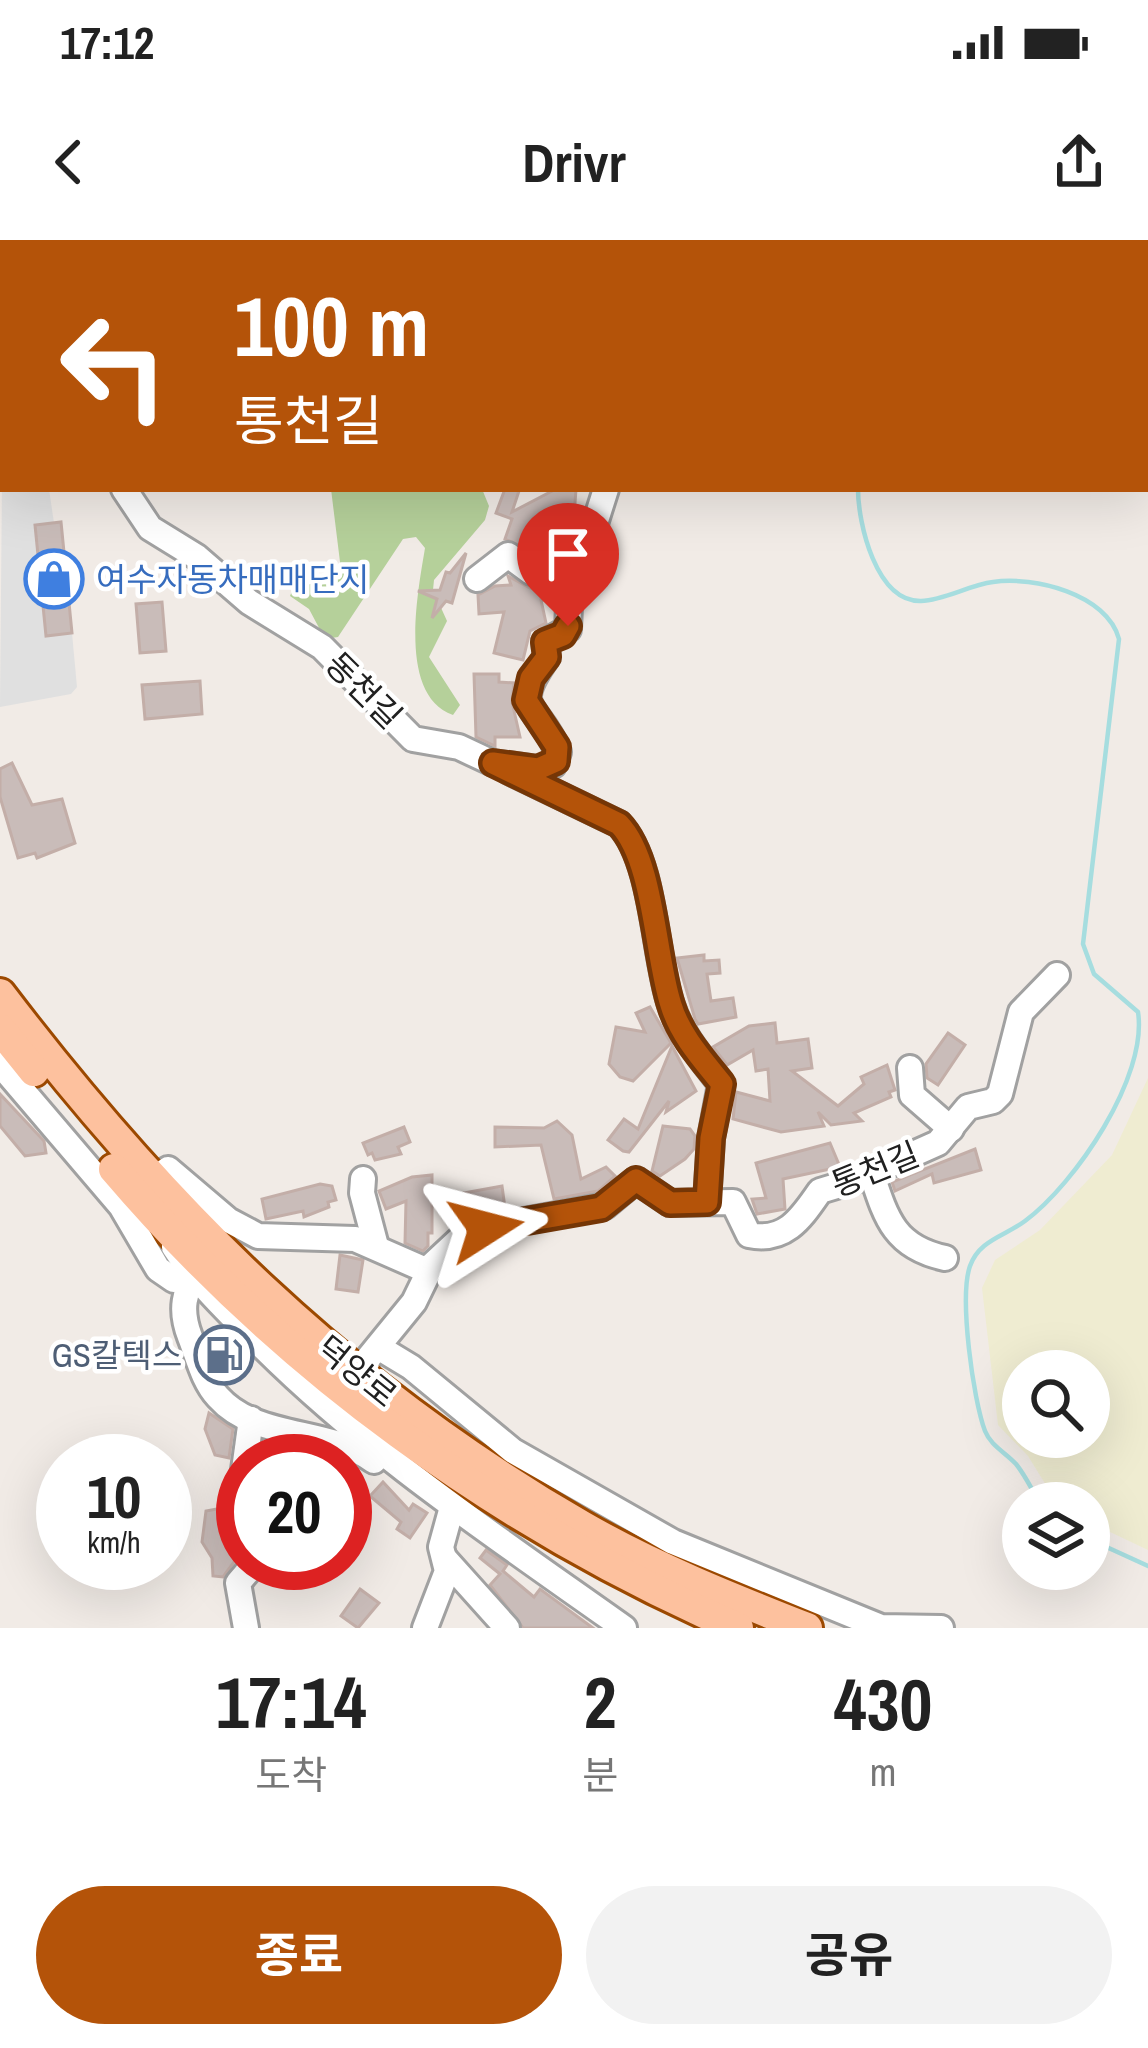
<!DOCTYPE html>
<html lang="ko">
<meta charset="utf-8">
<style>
:root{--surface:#fff;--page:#f2f2f2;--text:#222;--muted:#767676;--accent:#b45309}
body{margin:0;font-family:"Archivo Narrow","Noto Sans KR",sans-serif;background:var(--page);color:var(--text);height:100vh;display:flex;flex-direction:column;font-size:45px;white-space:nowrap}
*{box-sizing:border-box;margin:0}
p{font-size:39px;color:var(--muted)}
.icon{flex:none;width:66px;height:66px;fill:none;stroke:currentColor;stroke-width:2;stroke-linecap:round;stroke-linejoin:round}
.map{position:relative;height:1388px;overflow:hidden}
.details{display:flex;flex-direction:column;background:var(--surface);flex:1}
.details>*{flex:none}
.guide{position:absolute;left:0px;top:0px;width:1149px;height:252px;box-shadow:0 12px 48px #0002;background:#b45309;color:#fff;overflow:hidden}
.tools{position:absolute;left:1002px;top:1110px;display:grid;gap:24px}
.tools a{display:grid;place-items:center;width:108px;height:108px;border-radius:50%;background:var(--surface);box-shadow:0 12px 48px #0002;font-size:60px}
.speed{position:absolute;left:36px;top:1194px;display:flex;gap:24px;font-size:60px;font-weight:700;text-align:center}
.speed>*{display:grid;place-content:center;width:156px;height:156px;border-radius:50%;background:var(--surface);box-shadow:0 12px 48px #0002;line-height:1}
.speed small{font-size:30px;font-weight:400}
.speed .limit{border:18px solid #d22;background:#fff;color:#111}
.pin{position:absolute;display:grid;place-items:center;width:102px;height:102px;color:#fff;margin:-123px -51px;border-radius:50% 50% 50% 0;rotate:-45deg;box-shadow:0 0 12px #0007}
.pin .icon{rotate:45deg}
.me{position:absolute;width:132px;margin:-66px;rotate:81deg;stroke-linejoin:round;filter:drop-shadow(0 0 9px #0008)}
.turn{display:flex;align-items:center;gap:42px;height:252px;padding:0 36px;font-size:54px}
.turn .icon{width:156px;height:156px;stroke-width:2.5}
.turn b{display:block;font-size:84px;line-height:102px}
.eta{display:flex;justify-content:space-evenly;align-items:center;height:204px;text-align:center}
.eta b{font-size:72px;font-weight:700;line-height:84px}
.button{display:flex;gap:24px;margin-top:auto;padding:24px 36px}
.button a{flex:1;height:138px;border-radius:72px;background:var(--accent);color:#fff;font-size:48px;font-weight:700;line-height:138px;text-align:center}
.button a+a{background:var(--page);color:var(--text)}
.status{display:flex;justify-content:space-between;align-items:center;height:84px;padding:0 60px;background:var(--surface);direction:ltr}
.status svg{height:33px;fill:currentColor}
header{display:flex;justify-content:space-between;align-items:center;height:156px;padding:0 36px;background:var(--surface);font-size:54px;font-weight:700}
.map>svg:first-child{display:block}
</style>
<div class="status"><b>17:12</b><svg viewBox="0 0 49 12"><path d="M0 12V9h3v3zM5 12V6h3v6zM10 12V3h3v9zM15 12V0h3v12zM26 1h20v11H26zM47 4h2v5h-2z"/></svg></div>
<header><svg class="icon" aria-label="back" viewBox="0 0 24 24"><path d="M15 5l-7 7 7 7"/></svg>Drivr<svg class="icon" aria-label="share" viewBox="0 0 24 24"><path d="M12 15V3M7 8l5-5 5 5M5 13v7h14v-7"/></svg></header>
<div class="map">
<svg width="1148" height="1388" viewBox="0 0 1148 1388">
<rect width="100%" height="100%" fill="#f1ebe6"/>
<!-- farmland -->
<path fill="#efecd1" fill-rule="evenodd" d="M1148,838V1310L1089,1282V1263H1057L1028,1216L998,1185L982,1048L995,1020L1040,990L1112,915ZM1023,1131H1089V1197H1023Z"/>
<!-- forest -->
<path fill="#b5d09a" d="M331,249H482L489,266L485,280L434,340L433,350L447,381L429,417L460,465L453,475C397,455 418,351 425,308L416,297L403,299L338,397L325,399L309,369L290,356L294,346L328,342L341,330Z"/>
<!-- parking -->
<path fill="#e0e0e0" d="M3,125V249H49L54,283L35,285L46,395L72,393L77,447L71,454L0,467Z"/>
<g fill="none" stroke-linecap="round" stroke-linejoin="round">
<!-- stream -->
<g stroke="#a6dddf" stroke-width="4.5">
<path d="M858,249C858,283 876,362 921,361C945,360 969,345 993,342C1034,336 1107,354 1119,399L1083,704L1094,734L1138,772C1148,837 1075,944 1025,981C1005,996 979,1000 970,1026C959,1057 973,1159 985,1191C991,1206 1005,1212 1016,1224C1025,1235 1032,1250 1040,1263"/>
<path d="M1089,1299L1148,1326"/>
</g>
</g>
<!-- building -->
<g fill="#c9bcb9" stroke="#c3aea8" stroke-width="3">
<path d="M505,249L519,251L512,272L556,249H576L574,277L547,276L536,309L529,310L505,299L512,279L496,273Z"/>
<path d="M61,282L72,393L46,396L35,285Z"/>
<path d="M466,313L452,363L446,361L432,378L437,359L418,351L440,350L446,332L450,333Z"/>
<path d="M508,336L530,348H553V360H541L546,383L530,391L523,420L494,413L504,372L479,374L478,355L495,346L511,345Z"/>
<path d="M162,362L166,411L140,413L136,364Z"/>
<path d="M474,434H499V442L514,443L512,462L520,497H495V506L476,497Z"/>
<path d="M200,441L202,474L145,479L142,445Z"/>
<path d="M12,523L32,565L62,559L75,603L37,618L35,613L18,618L0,557V529Z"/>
<path d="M704,715V721L719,720L720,733L707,734L711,761L733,758L736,777L698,784L695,779L677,718Z"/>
<path d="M650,767L671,803L633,841L620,837L609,824L616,787L645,792L636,773Z"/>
<path d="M775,783L777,803L808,799L812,828L792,831L838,866L864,844L861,837L887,825L895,850L889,852L891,857L854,873L862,881L831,885L818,872L824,886L781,892L733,879L736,852L770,861L768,829L756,831L753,810L727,825L713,807L749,786Z"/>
<path d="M948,793L965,805L938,845L927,838L926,824Z"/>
<path d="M672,806L696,851L666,872L669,861L629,912L623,911L608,900L624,879L638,889Z"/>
<path d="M0,854L44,901L46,913L25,916L0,886Z"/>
<path d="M557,881L572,895L581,939L606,927L615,936L598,951L554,959L541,905L495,907V887L544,888Z"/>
<path d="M663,886L690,889L695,896L694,909L685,919L660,936L652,931Z"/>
<path d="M404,887L410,902L398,907L401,914L375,920L372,913L368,915L363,903Z"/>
<path d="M830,903L840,927L783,939L785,969L757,974L752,959L766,958L756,923Z"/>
<path d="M975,909L981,930L934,943L932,934L895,951L892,942Z"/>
<path d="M432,935V993H428V1006L423,1011L405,1003L406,961L386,969L379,951L412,937Z"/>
<path d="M320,944L332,946L336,960L328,962L329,967L304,977L303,971L266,979L262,959Z"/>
<path d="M502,946L505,968L457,982L453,955Z"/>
<path d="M340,1015L363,1020L358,1052L336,1049Z"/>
<path d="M209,1173L233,1189L229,1218L215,1215L205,1189Z"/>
<path d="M383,1242L409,1270L413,1264L427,1273L410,1298L397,1289L401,1282L370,1256Z"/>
<path d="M243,1264V1303H239L237,1318L223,1337L213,1336L212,1318L202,1302L206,1271Z"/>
<path d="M486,1310L507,1325L503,1331L534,1357L540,1349L593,1388H523L490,1345L500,1334L480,1318Z"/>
<path d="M360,1349L379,1363L358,1388L341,1376Z"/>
</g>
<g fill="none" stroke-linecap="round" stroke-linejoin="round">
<!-- minor-tunnel -->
<path stroke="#c7c2be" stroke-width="24" stroke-dasharray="24 12" stroke-linecap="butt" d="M661,3V0"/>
<defs>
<g id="minor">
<path d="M248,0L260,3"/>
<path d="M628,0L642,3"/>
<path d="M802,0L808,3"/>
<path d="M1052,0L1071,3"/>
<path d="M26,3L28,0"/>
<path d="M47,3L52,0"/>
<path d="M1146,15H1148"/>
<path d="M0,20H3"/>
<path d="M0,61L3,54"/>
<path d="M1146,83L1148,84"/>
<path d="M124,249L150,288L197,317L249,362L322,407L413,499L459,507L493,523L538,529L553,525L558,512C538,461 508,473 547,417L545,402L568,389L571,320L593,290L606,249"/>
<path d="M477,339L508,315L531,332L569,331"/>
<path d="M509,531L619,584C655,622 654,716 671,765C681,795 702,819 721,844L711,898L707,962"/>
<path d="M0,824L121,966L158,1029L174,1040L193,1037"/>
<path d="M910,828L912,855L951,889"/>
<path d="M871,932C886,978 894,1007 945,1018"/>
<path d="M363,939L362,953L376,1006"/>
<path d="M152,941L168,929L228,980L258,996L355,999L428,1031"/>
<path d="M174,1007C196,1041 224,1068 253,1097C364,1210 496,1297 624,1388"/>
<path d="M202,1028C182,1050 180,1071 190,1097C198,1117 203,1141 218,1157C256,1200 329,1188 374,1221"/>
<path d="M378,1107L411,1127L513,1211L673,1302L881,1387L941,1388"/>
<path d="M348,1143L414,1062L432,1025L461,998L486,988L605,966L636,940L670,963L733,962L749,995C787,1003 803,975 820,951L853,941L938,903L968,867L993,861L1000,854L1021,772L1057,735"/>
<path d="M243,1237L251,1179"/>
<path d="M446,1320L507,1388"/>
<path d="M246,1388L238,1343L255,1323"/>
<path d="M425,1388L447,1331L441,1307L452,1267"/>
</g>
<g id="major">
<path d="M0,754C166,972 343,1148 582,1286C653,1327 731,1358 807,1388"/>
<path d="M0,789L34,831"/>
<path d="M114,929C282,1126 500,1285 738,1388"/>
</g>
</defs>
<!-- minor casing -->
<use href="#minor" stroke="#a1a1a1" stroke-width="30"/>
<!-- major casing -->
<use href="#major" stroke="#9c4900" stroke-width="36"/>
<!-- minor -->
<use href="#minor" stroke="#fff" stroke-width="24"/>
<!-- major -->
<use href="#major" stroke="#fdc19e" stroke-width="30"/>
</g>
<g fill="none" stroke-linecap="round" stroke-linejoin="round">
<defs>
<path id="route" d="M486,988L601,968L636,940L670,963L707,962L711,898L722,844C702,819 680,795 671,765C655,717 654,620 619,584L493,523L538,529L556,521L557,507L526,460L531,438L547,417L545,402L563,395L568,386"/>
</defs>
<!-- route casing -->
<use href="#route" stroke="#753606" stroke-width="30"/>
<!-- route -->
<use href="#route" stroke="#b45309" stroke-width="21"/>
</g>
<!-- icons -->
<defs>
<symbol id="shop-ring" viewBox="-11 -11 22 22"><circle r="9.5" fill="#fff" stroke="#3f7fe0" stroke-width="1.5"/><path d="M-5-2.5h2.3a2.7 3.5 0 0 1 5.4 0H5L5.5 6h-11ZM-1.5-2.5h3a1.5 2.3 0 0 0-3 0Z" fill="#3f7fe0"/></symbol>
<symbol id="fuel-ring" viewBox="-11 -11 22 22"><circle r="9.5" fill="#fff" stroke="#5c6f8a" stroke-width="1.5"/><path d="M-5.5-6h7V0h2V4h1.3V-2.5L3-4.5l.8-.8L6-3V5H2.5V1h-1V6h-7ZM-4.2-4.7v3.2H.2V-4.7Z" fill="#5c6f8a"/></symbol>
</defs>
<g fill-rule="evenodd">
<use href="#shop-ring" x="21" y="306" width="66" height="66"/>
<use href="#fuel-ring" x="191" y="1082" width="66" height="66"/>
</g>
<g text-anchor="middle" stroke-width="9" stroke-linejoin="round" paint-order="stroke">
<!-- shop labels -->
<g font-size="33" fill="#366cbe" stroke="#fff" text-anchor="start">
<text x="96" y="351">여수자동차매매단지</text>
</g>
<!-- street labels -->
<g font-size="33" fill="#202020" stroke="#fff">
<text transform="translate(364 450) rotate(45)" y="12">동천길</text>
<text transform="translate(875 929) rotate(-22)" y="12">통천길</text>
<text transform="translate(357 1131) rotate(39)" y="12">덕양로</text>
</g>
<!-- service labels -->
<g font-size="33" fill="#4e5e75" stroke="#fff" text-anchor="end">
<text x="182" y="1127">GS칼텍스</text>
</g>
</g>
</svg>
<div class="tools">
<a><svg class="icon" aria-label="search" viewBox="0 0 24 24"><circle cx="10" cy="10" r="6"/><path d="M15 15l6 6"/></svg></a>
<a><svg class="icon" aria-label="layers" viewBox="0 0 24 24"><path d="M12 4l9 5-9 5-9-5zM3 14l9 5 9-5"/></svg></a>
</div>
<div class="speed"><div>10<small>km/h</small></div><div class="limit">20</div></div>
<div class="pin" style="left:568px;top:386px;background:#d93025"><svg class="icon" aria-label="arrive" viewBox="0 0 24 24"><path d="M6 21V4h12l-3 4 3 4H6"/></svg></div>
<svg class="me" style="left:486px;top:988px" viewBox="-20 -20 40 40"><path d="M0-17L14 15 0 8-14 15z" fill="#b45309" stroke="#fff" stroke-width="4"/></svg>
<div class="guide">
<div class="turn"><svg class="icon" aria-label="left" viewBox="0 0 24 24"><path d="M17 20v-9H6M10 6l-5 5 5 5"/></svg><div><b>100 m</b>통천길</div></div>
</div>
</div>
<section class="details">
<div class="eta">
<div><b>17:14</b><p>도착</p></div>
<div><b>2</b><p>분</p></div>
<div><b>430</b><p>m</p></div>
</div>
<div class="button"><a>종료</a><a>공유</a></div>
</section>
